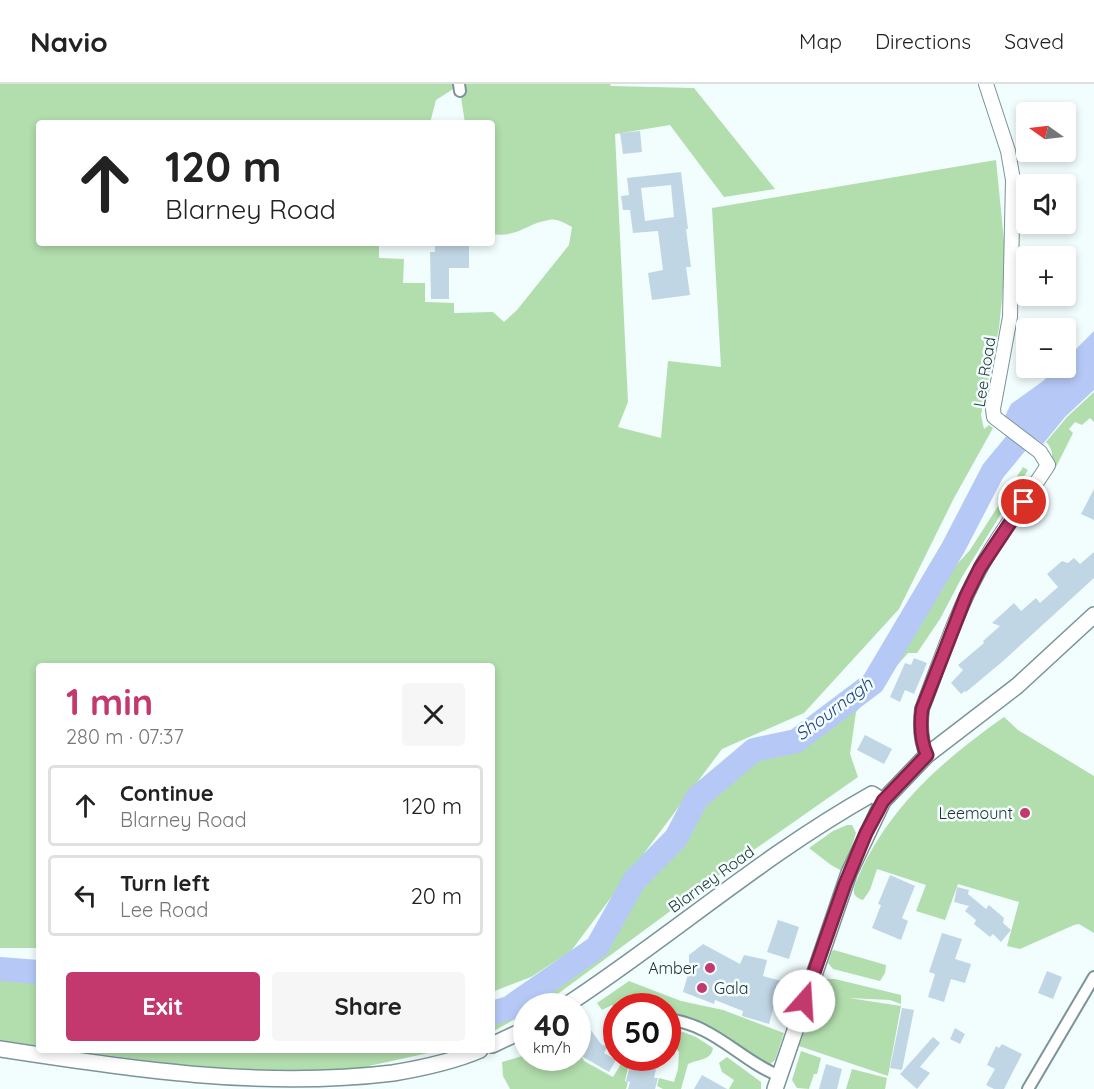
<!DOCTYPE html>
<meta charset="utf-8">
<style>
:root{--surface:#fff;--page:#f6f6f6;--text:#222;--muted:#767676;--line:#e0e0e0;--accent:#c3386d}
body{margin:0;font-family:Quicksand,sans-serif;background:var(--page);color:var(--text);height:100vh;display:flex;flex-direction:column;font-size:22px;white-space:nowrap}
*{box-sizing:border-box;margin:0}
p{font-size:20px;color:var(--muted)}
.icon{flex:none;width:33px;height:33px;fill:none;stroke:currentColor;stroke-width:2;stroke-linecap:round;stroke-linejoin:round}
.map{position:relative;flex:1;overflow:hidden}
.side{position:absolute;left:36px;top:579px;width:459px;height:390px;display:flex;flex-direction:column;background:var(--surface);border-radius:6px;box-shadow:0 3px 9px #0003}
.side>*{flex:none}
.banner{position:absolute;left:36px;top:36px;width:459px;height:126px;border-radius:6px;box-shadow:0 3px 9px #0003;background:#fff;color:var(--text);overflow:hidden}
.needle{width:39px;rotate:284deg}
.controls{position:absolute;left:1016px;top:18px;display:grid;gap:12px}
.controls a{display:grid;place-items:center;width:60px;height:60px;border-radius:6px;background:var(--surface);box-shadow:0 3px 9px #0003;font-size:30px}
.speed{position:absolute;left:513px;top:909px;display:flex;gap:12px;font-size:30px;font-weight:700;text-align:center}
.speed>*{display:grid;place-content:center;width:78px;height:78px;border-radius:50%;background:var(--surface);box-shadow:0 3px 9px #0003;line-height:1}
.speed small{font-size:15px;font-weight:400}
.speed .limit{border:9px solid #d22;background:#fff;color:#111}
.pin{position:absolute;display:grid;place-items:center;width:51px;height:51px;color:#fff;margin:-26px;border:3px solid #fff;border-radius:50%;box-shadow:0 2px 6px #0007}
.me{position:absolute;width:66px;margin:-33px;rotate:19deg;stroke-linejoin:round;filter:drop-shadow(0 0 4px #0008)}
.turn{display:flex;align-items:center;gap:21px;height:126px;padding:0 30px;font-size:27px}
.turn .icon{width:78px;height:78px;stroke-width:2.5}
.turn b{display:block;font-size:42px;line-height:51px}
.round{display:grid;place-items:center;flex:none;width:63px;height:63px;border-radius:6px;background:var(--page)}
.overview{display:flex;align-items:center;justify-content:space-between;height:102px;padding:0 30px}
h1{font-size:36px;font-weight:800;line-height:45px;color:var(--accent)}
.action{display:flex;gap:12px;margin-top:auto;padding:12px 30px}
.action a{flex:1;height:69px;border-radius:6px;background:var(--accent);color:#fff;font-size:24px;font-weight:800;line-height:69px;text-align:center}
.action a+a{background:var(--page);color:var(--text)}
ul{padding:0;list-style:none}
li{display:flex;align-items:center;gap:18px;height:81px;margin:0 12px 9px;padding:0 18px;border:3px solid var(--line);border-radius:6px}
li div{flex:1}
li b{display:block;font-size:22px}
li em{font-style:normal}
header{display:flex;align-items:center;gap:36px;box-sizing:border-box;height:84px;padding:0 30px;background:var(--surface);border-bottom:2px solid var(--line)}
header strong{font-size:28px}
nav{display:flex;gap:33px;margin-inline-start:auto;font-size:21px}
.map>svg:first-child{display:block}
</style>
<header>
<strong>Navio</strong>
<nav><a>Map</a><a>Directions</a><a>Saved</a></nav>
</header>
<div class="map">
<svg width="1094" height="1005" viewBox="0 0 1094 1005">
<rect width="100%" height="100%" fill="#f2fdfe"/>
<!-- green -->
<g fill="#b2ddad">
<path d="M0,0H453V5L436,16L430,39H39V159H379V174L404,175L403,199H425V218L454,219V229L493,228L504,238L517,226L569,161L572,143C566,140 557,134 549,136C527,139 518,154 492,150V39H465L459,0H610L611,2L694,4L775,105L724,113L670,41L615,50L628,318L618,343L661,354L668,277L721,283L712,124L996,76L1006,177L999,244L981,331L984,345L989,341L993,344L954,414L899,525L804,629L722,665L571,867L531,893L492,908V582H39V864H0Z"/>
<path d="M1094,308V338L1090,334L1082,341L1075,338L1069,345L1073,349L1054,387L1050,386C1052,375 1055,367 1046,358L1067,333Z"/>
<path d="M1023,383L1028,386L962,493L940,535L917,569H908L856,628L850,670L858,693L748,770L544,920L539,922H526V929L492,948V933L507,930L597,867L630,820L689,749L702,718L755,670L796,660L838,632L874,600L948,490L970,466Z"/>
<path d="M1004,633L1018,646L1094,692V849L1079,840L1074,841L1020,865L1007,862L1019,818L958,800L945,836L916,827L926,801L877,785L870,806L863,816C848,812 855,801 859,791C890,722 943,676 1004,633Z"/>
<path d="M847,741H852L856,749L844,788L831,781L809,764L833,747Z"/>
<path d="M834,866L886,881L885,889L880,897L833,885L828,879L832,867Z"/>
<path d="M0,889L39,892V962L0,956Z"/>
<path d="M823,895H835L901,911V920L890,916L849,914L901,922L888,992L799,962Z"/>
<path d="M629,897L681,917L723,926L784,949L775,976L769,981L761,979C731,958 704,937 668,928V922H616V926L612,921L602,926L597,919Z"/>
<path d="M670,943L696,953L713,964C711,977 698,975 688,980L681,1005H663L657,1002L659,994L674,998L678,985L679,968L672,960L668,958V945Z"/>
<path d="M616,963V974H630L625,997L628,998L626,1005H510L503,992L502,978L526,971V974H578L579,968L584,977L613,993L621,980L612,972Z"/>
<path d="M68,966H442L355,985L279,988L174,980Z"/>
<path d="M801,967L821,974L817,990H814L809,1005L797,1004L792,996Z"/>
<path d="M727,973L761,998V1005H729L734,996L722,988L719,979Z"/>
<path d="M852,985L887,994L885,1005H846Z"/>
</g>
<!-- water -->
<path fill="#b6c9f6" d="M1094,247V306L1065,333L1043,360L1005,332L1011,320L1043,297L1057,284H1065V276Z"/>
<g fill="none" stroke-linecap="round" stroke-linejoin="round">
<!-- river -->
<g stroke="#b6c9f6" stroke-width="24">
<path d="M0,885L39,888"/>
<path d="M492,929L509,924L597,863L634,797L676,754L697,714L754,666L796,657L873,599L953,464L993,387L1037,334"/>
</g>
</g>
<!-- building -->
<g fill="#c1d6e4" fill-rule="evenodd">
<path d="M640,47L642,68L623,70L620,49Z"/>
<path d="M681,88L688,145H686L691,183H686L690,211L652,216L648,189L663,186L658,147L633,149L630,126H623L621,112L629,111L627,94ZM671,101L674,133L645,137L641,104Z"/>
<path d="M435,159H469V184H449V215H431L430,168H435Z"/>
<path d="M1094,405V436L1081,430Z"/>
<path d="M1094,468V494L1002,578L966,608L965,607L961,610L951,599L963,586L958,581L984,559L983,557L1000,542L992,539L1014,519L1021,527L1036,514L1040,519L1058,503L1047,490L1062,477L1068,479L1074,474L1080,480Z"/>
<path d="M914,574L927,579L914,610L905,606L900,618L890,613L905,579L911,581Z"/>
<path d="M865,651L892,665L884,680L857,666Z"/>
<path d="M890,791L915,802L902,834L908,837L901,856L872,844L881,821L878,820Z"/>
<path d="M957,803L969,806L968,810L986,825L989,821L1004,834L1003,839L1011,846L1001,858L993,850L990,853L974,840L976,836L965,827L969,822L954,818Z"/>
<path d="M778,836L799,843L789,875L767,868Z"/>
<path d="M942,849L962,855L955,875L971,880L965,899L951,895L944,918L928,913L935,890L929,888Z"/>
<path d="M703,860L740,880L744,871L767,876L763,892L781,897L769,940L742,932L743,927L715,916L714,920L683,908L689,887V871Z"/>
<path d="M1047,887L1062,893L1053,915L1038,909Z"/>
<path d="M902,924L914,926L902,986L890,984Z"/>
<path d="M588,942L601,960L607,963L604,969L616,976L609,988L578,970V949Z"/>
<path d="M955,944L965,950L960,960L950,955Z"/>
<path d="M933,953L940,959L920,983L930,989L917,1005L900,990Z"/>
<path d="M1002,960L1022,970L1004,1005H994L986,1001L995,985L987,981L996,962L999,964Z"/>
<path d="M632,974H655L653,984L656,985L654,994H658L655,1005H628L630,998L626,997Z"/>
<path d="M826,980L842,985L837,1005H819Z"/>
<path d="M702,991L727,1005H694Z"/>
</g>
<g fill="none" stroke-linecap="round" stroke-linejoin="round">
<defs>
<g id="minor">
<path d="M459,0L460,7"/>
<path d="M668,935C680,937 692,940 703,946C730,959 751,981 780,992"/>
<path d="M1028,1005L1094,893"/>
</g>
<path id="tertiary" d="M927,671C920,656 920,641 922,625C940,578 956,529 980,485C999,448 1026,416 1048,381L1040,368L994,333L993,325L1010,233L1013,96L1008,67L986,0"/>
<g id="secondary">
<path d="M565,922C669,854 763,771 872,710L883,717"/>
<path d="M492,961L526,945"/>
<path d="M0,965C129,985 262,1005 393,989C423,984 452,978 480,966"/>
<path d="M775,1005L849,789L883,717L927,671L1017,602L1094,531"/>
</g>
</defs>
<!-- minor casing -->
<use href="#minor" stroke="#7a9497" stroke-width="14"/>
<!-- tertiary casing -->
<use href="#tertiary" stroke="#7a9497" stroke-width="16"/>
<!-- secondary casing -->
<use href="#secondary" stroke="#7a9497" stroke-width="18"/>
<!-- minor -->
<use href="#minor" stroke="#fff" stroke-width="10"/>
<!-- tertiary -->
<use href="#tertiary" stroke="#fff" stroke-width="14"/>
<!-- secondary -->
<use href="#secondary" stroke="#fff" stroke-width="15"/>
</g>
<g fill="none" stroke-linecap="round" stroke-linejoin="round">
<defs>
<path id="route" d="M804,917L845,800L866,749L883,717L927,671C920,656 920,641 922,625L966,512L980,484L1024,418"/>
</defs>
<!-- route casing -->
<use href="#route" stroke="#7f2447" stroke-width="15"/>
<!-- route -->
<use href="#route" stroke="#c3386d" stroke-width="10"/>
</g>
<!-- markers -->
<g fill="#c3386d" stroke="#f2fdfe" stroke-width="2">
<circle cx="1025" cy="729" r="6"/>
<circle cx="710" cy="884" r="6"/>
<circle cx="702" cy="904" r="6"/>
</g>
<g text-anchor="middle" stroke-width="5" stroke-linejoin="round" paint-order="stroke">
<!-- street labels -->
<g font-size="16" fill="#283334" stroke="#f2fdfe">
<text transform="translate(984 288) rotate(-81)" y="6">Lee Road</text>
<text transform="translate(711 795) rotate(-36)" y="6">Blarney Road</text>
</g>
<!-- poi labels -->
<g font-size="16" fill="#283334" stroke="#f2fdfe" text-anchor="end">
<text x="1013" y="735">Leemount</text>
<text x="698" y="890">Amber</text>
<text x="714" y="910" text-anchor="start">Gala</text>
</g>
<!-- water labels -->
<g font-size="18" font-style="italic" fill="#2c4183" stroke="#f2fdfe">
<text transform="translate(834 625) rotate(-37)" y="6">Shournagh</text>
</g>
</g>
</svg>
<div class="controls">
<a><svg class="needle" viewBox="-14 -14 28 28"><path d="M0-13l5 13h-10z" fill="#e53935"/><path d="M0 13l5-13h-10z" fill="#767676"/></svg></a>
<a><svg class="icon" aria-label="sound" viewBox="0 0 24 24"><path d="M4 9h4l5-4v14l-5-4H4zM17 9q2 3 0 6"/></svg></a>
<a>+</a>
<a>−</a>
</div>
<div class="speed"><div>40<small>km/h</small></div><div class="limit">50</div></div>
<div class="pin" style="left:1024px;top:418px;background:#d93025"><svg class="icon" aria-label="arrive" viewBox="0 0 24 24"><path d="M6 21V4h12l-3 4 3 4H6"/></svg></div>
<svg class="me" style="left:804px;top:917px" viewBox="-20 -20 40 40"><circle r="19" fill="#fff"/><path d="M0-13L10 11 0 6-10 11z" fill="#c3386d"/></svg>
<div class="banner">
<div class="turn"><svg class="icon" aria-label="ahead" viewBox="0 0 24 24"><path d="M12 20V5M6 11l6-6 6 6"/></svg><div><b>120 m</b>Blarney Road</div></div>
</div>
<section class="side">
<div class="overview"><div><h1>1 min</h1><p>280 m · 07:37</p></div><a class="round"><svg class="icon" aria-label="close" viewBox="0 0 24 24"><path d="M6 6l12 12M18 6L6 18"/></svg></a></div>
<ul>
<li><svg class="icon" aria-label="ahead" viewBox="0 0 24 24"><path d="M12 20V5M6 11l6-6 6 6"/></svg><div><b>Continue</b><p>Blarney Road</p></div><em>120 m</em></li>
<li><svg class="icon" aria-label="left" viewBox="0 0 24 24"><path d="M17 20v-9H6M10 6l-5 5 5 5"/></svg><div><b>Turn left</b><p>Lee Road</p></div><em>20 m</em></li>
</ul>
<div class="action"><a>Exit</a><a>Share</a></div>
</section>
</div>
